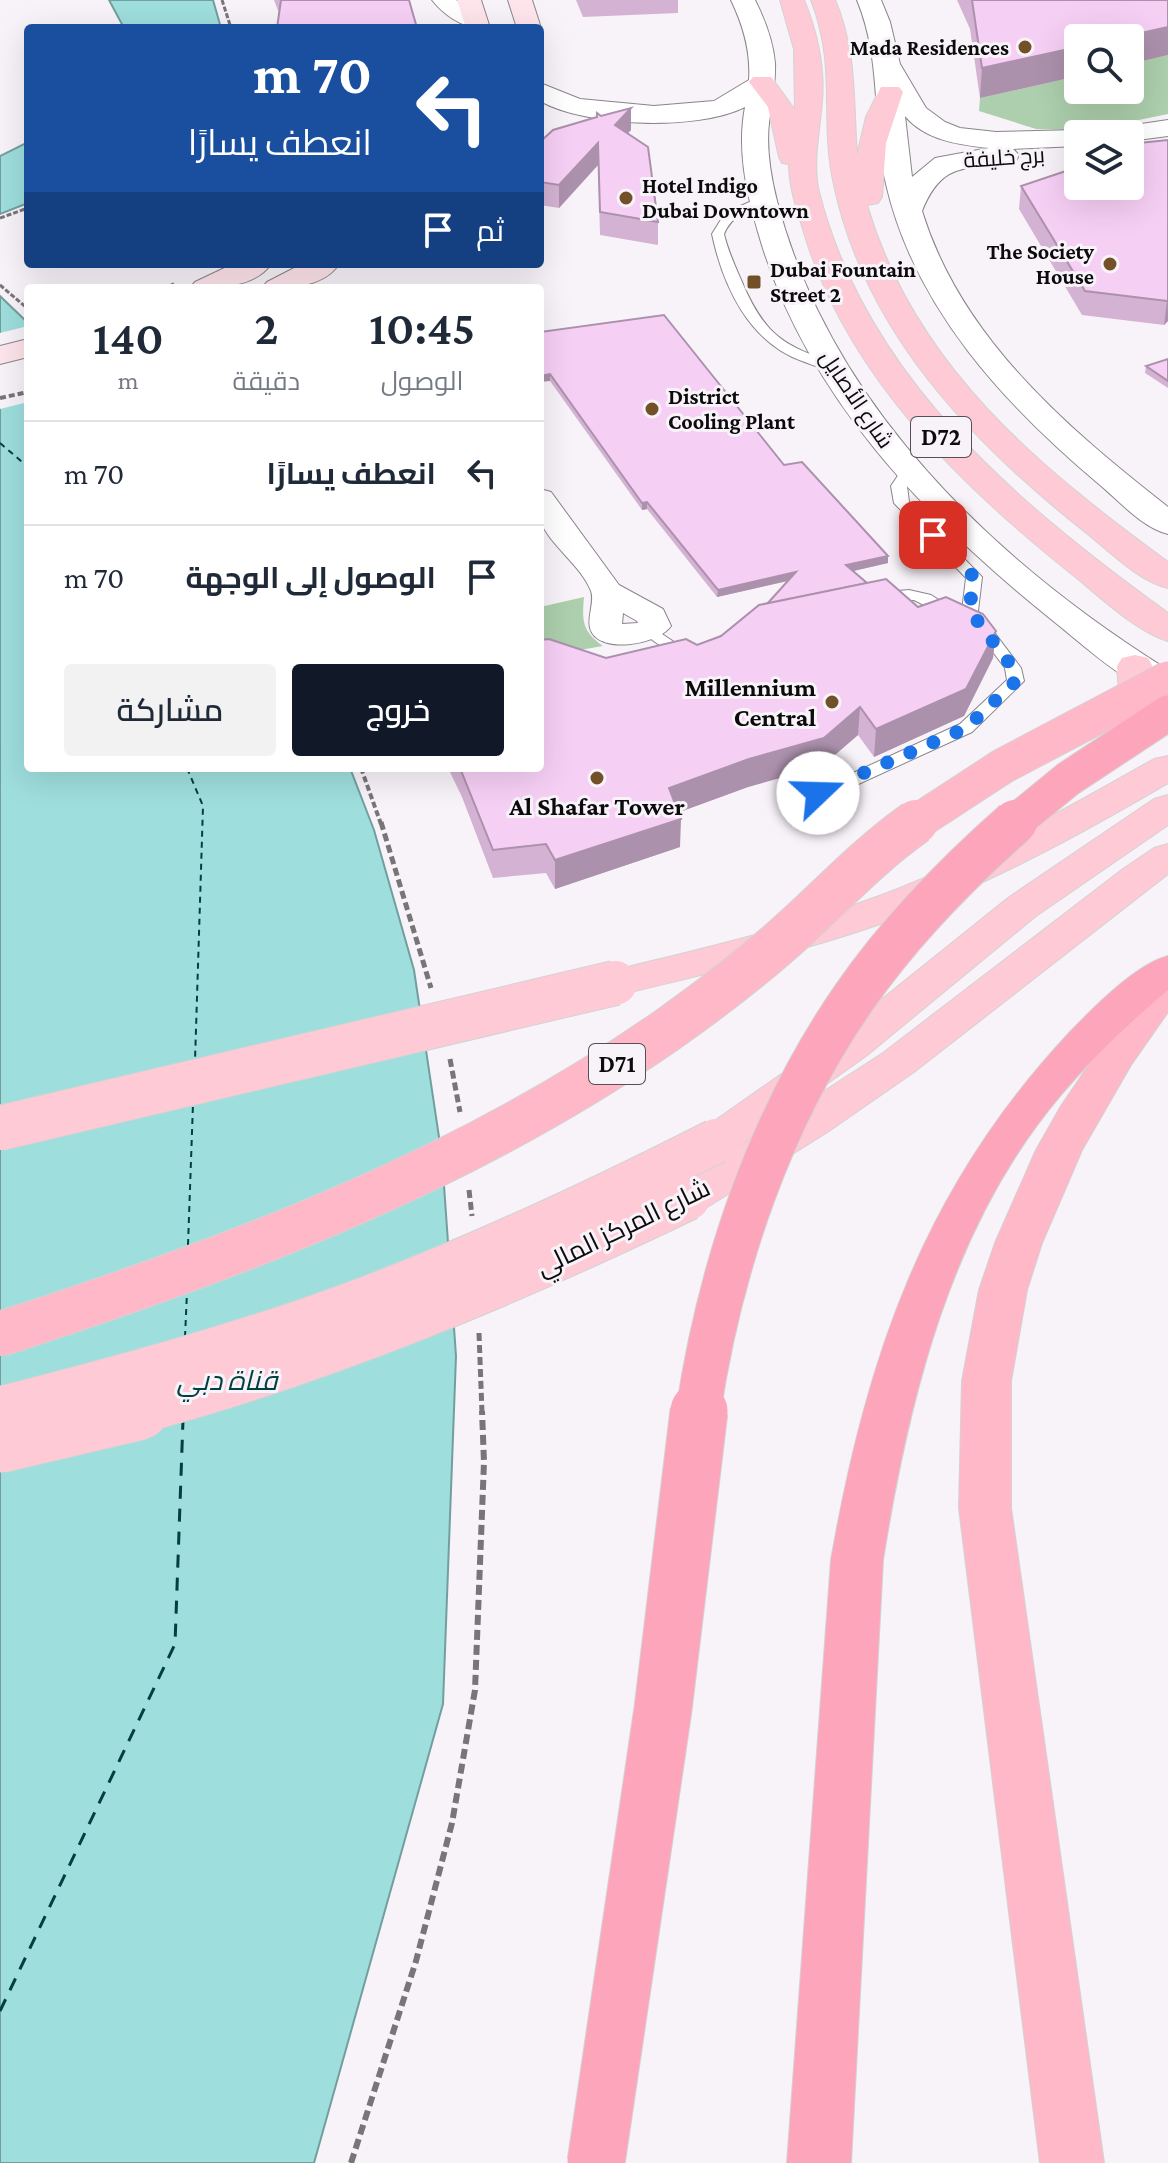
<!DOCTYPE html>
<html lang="ar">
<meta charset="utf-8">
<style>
:root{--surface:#fff;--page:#f2f2f3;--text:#1f2937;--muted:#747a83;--line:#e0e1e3;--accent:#111827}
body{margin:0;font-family:"Crimson Pro",Cairo,serif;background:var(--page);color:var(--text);direction:rtl;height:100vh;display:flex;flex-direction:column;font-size:30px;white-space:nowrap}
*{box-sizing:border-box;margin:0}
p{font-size:26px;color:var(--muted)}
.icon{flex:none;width:44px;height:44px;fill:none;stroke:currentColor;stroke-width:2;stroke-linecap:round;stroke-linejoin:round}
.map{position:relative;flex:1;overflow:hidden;direction:ltr}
.sheet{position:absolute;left:24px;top:284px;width:520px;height:488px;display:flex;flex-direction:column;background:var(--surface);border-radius:8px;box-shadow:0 8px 32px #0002;direction:rtl}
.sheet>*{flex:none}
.banner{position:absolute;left:24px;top:24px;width:520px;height:244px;border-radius:8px;box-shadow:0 8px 32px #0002;direction:rtl;background:#1a4fa0;color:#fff;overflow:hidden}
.fabs{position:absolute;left:1064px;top:24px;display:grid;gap:16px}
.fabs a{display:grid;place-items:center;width:80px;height:80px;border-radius:8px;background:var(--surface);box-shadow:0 8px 32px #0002;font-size:40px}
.pin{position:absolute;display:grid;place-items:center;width:68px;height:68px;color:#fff;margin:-34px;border-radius:16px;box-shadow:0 4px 12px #0006}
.me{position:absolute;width:88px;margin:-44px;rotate:69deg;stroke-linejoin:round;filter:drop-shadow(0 0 6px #0008)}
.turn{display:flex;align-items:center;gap:28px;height:168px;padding:0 40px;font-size:36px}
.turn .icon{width:104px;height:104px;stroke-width:2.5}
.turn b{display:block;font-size:56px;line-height:68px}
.then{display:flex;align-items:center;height:76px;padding:0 40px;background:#0003;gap:16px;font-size:30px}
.eta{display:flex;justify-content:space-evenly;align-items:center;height:136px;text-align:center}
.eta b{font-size:48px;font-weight:600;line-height:56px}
.button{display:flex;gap:16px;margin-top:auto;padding:16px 40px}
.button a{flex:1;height:92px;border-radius:8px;background:var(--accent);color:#fff;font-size:32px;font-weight:600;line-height:92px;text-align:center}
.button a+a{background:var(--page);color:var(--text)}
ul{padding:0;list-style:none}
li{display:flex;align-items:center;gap:24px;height:104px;padding:0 40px;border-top:2px solid var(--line)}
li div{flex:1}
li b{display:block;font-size:30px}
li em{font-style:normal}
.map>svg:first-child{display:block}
</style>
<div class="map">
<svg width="1168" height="2163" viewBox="0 0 1168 2163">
<rect width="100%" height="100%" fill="#f8f3f9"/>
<!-- green -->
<g fill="#adcfad">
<path d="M1168,55V114L1090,130L1036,129L979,111L980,98L1078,76V90H1130V64Z"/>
<path d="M584,597C582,621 582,631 603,646L540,657V607Z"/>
</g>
<!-- water -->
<g fill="#9ededd" stroke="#729f9e" stroke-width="2">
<path d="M109,0H213L221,28H124Z"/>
<path d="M28,142V203L0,214V156Z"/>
<path d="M0,296L28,323V768H350L374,830L414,970L442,1157L456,1356L443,1704L314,2163H0Z"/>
</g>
<!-- pier -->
<path fill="#f8f3f9" d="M28,326V402L0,409V333Z"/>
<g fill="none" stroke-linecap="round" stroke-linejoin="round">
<!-- ferry-far1 -->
<g stroke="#013f40" stroke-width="2" stroke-dasharray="6 5" stroke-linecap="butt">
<path d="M0,443L28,467"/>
<path d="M187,768L203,806L195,1061"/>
<path d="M188,1245L193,1104"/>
<path d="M185,1337L187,1292"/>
</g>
<!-- ferry -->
<path stroke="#013f40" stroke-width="3" stroke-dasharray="13 10" stroke-linecap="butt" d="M0,2011L175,1644L183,1420"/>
<defs>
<g id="service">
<path d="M763,196L769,200L767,203C749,209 732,215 724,234C728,251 735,266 742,282C764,334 784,348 838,363V369C826,371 813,365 802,361C749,342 723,286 712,234L725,213Z"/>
<path d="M908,467L915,471L907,486L909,502L982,577L978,611L1021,668L1024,681L972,732L841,792L818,798L792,796L789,792L792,788L829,784L960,724L1007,680L1005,668L962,611L966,578L894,503L891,486L903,468Z"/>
<path d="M909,590L931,595L962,615L954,620L914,600L876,603L868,598L876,593Z"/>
<path d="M650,626L695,656L697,659L695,662H683L644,634V628Z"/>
</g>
<g id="minor">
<path d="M432,0H456L488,22L480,28C461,27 443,14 432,0Z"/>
<path d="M540,489L551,492L619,585L663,609L671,626C658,645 597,655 590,628C587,616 595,602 591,591C581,565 550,546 540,520C537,512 540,498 540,489ZM623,613L637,621L638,623L622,624Z"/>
</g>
<g id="tertiary">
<path d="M731,0H755C765,20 773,41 775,63C776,84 771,103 769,123C766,148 771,177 777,201C830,405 994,561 1168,670V696C1126,686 1086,647 1052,620C924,517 804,394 758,232C746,191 737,149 745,107C697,131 587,127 540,101V83L580,99L654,106L714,101L749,80C751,51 743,25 731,0Z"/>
<path d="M857,0H881L890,22L900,64L926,108L945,122L960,128L996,132L1078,130L1089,134H1078V146L1013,149L1019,155L1016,161C969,172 944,157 922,211C961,338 1067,428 1168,507V534C1143,528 1120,502 1100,485C1005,405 915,309 886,184C872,122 882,60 857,0ZM905,116C925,140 959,145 989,148L935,158L912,177Z"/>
<path d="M1168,120V136L1130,141V134H1110L1114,128Z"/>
</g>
<g id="secondary">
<path d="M457,0H481L490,28H466Z"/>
<path d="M508,0H532L541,28L540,30L517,28Z"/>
<path d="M233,264H271C255,288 216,288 190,288L195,282Z"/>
<path d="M302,264H339C323,288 288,288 262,288L267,282Z"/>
<path d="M28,339V357L0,364V346Z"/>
</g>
<g id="primary">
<path d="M780,0H804C817,32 825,66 822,101C820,131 812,162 819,192C866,378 1019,505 1168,613V641C1139,633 1102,599 1078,579C964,489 849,378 805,236C798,212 789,189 789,164L782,163L779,157L768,107L749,82L753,77H771L795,110L794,49Z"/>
<path d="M811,0H835C857,51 853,101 857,155L866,117L881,87H899L903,92L886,143L882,197L878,203L867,205C914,365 1038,467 1168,562V588C1138,581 1108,550 1084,531C970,441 865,331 834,185C819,119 838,69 811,0Z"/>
<path d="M1135,655L1148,658C1162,679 1162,721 1147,742L1134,745L1121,742L1115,734L1121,717L1117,666L1122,658Z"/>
<path d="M1168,756V783C1086,831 1002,877 913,912C817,949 715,971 615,996L600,992L594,983L600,974C695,950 791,929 882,895C977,859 1066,809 1154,759Z"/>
<path d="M1168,795V825L1036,916L866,1056L732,1151L883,1053L1123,869L1154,848L1168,844V874L914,1072L826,1133L704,1209L688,1213L672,1209L665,1198L672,1187L732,1151L716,1156L700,1151L693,1141L700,1131L836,1036L1008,898L1154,799Z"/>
</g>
<path id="trunk" d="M1168,969V1012L1131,1065L1082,1150L1042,1243L1027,1290L1011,1381V1508L1104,2163H1040L959,1508L962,1381L979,1290L995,1243L1036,1150L1061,1106L1124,1013L1153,973Z"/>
<path id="motorway" d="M1168,956V990C1129,1023 1093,1057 1060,1096C951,1225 909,1397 883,1560L851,2163H787L831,1560C867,1356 924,1188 1069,1033C1092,1009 1136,964 1168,956Z"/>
</defs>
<!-- service casing -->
<use href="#service" stroke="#89858a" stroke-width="2"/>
<!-- minor casing -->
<use href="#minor" stroke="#89858a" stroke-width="2"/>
<!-- tertiary casing -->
<use href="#tertiary" stroke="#89858a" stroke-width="2"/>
<!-- secondary casing -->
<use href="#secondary" stroke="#89858a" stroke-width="2"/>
<!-- primary casing -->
<use href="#primary" stroke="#d3d3d3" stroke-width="2"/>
<!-- trunk casing -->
<use href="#trunk" stroke="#d3d3d3" stroke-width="2"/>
<!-- motorway casing -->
<use href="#motorway" stroke="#d3d3d3" stroke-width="2"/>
<!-- path-far3 -->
<g stroke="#777578" stroke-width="3" stroke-dasharray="5 2" stroke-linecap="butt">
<path d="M222,0L231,28"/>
<path d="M0,218L28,208"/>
<path d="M0,285L28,309"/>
<path d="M164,288L174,284"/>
</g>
<!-- path-far2 -->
<g stroke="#777578" stroke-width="4" stroke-dasharray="6 3" stroke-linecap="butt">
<path d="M0,398L28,392"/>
<path d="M361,768L381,824"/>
</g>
<!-- path-far1 -->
<g stroke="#777578" stroke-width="5" stroke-dasharray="8 4" stroke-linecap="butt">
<path d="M381,822L431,988"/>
<path d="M450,1059L460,1112"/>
<path d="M469,1190L472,1216"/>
<path d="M479,1333L482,1413"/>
</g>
<!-- path -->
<path stroke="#777578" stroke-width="6" stroke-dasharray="10 5" stroke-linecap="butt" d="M351,2163L416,1961L452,1823L475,1690L484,1462L482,1411"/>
<!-- service -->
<use href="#service" fill="#fff" fill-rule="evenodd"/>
<!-- minor -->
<use href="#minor" fill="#fff" fill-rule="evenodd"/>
<!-- tertiary -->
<use href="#tertiary" fill="#fff" fill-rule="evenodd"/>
<!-- secondary -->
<use href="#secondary" fill="#fee4eb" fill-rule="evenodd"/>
<!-- primary -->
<use href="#primary" fill="#fecad6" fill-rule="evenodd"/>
<!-- trunk -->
<use href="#trunk" fill="#feb8c8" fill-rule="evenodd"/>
<!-- motorway -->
<use href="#motorway" fill="#fda6bb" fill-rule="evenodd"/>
<defs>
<g id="primary-bridge-far1">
<path d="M0,1128L615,983"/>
<path d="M0,1409C122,1378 243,1345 361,1301C483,1255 600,1200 716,1141"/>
<path d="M132,1413C325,1362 509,1284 688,1198"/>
</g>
<path id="primary-bridge" d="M0,1444L140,1411"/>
<path id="trunk-bridge-far1" d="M914,824L1003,766L1168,679"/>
<path id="trunk-bridge" d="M0,1334C235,1258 466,1171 670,1028C715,996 758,963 798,926C837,890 873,852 916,822"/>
<path id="motorway-bridge-far2" d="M1013,824L1068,779L1168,713"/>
<path id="motorway-bridge-far1" d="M698,1413C720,1266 770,1118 855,996C900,931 956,874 1015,822"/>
<path id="motorway-bridge" d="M596,2163L663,1709L699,1411"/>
</defs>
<!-- primary-bridge-far1 casing -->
<use href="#primary-bridge-far1" stroke="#d3d3d3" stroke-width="46" stroke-linecap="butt"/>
<!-- primary-bridge casing -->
<use href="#primary-bridge" stroke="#d3d3d3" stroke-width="59" stroke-linecap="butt"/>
<!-- trunk-bridge-far1 casing -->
<use href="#trunk-bridge-far1" stroke="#d3d3d3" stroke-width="37" stroke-linecap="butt"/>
<!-- trunk-bridge casing -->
<use href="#trunk-bridge" stroke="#d3d3d3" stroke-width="46" stroke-linecap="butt"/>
<!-- motorway-bridge-far2 casing -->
<use href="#motorway-bridge-far2" stroke="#d3d3d3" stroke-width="37" stroke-linecap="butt"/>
<!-- motorway-bridge-far1 casing -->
<use href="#motorway-bridge-far1" stroke="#d3d3d3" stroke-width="46" stroke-linecap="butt"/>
<!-- motorway-bridge casing -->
<use href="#motorway-bridge" stroke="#d3d3d3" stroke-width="59" stroke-linecap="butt"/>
<!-- primary-bridge-far1 -->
<use href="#primary-bridge-far1" stroke="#fecad6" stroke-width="44"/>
<!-- primary-bridge -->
<use href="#primary-bridge" stroke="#fecad6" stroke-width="57"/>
<!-- trunk-bridge-far1 -->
<use href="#trunk-bridge-far1" stroke="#feb8c8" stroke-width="35"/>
<!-- trunk-bridge -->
<use href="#trunk-bridge" stroke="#feb8c8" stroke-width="44"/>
<!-- motorway-bridge-far2 -->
<use href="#motorway-bridge-far2" stroke="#fda6bb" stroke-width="35"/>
<!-- motorway-bridge-far1 -->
<use href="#motorway-bridge-far1" stroke="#fda6bb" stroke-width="44"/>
<!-- motorway-bridge -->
<use href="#motorway-bridge" stroke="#fda6bb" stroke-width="57"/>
</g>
<!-- wall -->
<g fill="#d4b2d3">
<path d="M274,0H409L279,13Z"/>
<path d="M576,0H678V13L583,17Z"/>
<path d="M957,0H1168V55L1130,64V38H1078V76L980,98L970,29Z"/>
<path d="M631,108V130L628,133L658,222V245L600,235L598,165L559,208L540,205V142L601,116Z"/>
<path d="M1168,140V321L1164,325L1082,315L1019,209L1021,186L1075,168L1077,150L1078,186Z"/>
<path d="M540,332L784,465L888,563L852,571L867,583L918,607L996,631L993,658L964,716L874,757L858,735L822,766L748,787L679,812L680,847L555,889L546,873L493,878L462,797L448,768H540L606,658L697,645L721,636L767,604L788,581L717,597L647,509L642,510L550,381Z"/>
<path d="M1168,359V388L1145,373L1146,366Z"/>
</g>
<!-- shaded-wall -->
<g fill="#ac91ac">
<path d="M1168,27V55L1130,64V38H1119Z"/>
<path d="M1078,47V76L980,98L982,68Z"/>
<path d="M631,108V130L615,147V125Z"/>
<path d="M598,143V165L559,208V185Z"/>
<path d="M1168,300V321L1164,325L1167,301Z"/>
<path d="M550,374V381L540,382V376Z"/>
<path d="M647,502V509L642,510V503Z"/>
<path d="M888,556V563L845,573L846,565Z"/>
<path d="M796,572V579L717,597L718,590Z"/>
<path d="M996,631L993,658L964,716L874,757L876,729Z"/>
<path d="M860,707L858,735L822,766L748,787L669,816V788Z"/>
<path d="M681,819L680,847L555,889V860Z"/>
</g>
<!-- building -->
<g fill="#f6cff5" stroke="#ac91ac" stroke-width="2">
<path d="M281,0H409L417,28H277Z"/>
<path d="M972,0H1168V27L1119,38H1078V47L982,68Z"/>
<path d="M631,108L615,125L648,147L658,222L600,212L598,143L559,185L540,182V142L553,130L597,117V113L601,116Z"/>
<path d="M1168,140V300L1167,301L1085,291L1021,186L1078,167V186H1130V144Z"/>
<path d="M664,315L784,465L802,462L888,556L846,565L867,583L767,604L796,572L718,590L647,502L642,503L550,374L540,376V332Z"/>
<path d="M1168,359V381L1146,366Z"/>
<path d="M886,579L918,607L946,597L983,614L996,631L966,689L876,729L860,707L824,738L749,759L669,788L681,819L555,860L546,844L493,850L460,768H540V640L549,639L606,658L686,639L697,645L721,636L759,605Z"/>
</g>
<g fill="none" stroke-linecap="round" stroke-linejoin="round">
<!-- route -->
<path stroke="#1a73e8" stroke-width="14" stroke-dasharray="0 25.2" d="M818,793L966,728L1016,681L1013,668L970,611C968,599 976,590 974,577L933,535"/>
</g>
<!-- markers -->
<g fill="#725128" stroke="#f8f3f9" stroke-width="3">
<circle cx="1025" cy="47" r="8"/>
<circle cx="626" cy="198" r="8"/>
<circle cx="1110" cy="264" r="8"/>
<rect x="746" y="274" width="16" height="16" rx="4"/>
<circle cx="652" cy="409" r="8"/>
<circle cx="832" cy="702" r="8"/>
<circle cx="597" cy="778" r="8"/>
</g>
<g text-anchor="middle" stroke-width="6" stroke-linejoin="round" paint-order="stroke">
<!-- far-poi labels -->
<g font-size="22" font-weight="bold" fill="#0c0b0c" stroke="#f8f3f9" text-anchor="start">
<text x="1009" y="55" text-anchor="end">Mada Residences</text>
<text x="642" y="193">Hotel Indigo<tspan x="642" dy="25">Dubai Downtown</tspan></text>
<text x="1094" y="259" text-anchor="end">The Society<tspan x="1094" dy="25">House</tspan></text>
<text x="770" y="277">Dubai Fountain<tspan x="770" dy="25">Street 2</tspan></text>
<text x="668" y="404">District<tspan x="668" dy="25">Cooling Plant</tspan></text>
</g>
<!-- far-street labels -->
<g font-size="22" fill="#0c0b0c" stroke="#f8f3f9">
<text transform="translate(1004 157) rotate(-4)" y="8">برج خليفة</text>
<text transform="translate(857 399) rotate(56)" y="8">شارع الأصايل</text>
</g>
<!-- shield labels -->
<g fill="#f8f3f9" stroke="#535153" stroke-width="2">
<rect x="911" y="417" width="60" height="40" rx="6"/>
<rect x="589" y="1044" width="56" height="40" rx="6"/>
</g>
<g font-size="24" font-weight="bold" fill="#0c0b0c">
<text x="941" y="445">D72</text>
<text x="617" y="1072">D71</text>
</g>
<!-- poi labels -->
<g font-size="26" font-weight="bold" fill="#0c0b0c" stroke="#f8f3f9" text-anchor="end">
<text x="816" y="696">Millennium<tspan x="816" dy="30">Central</tspan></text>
<text x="597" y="815" text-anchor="middle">Al Shafar Tower</text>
</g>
<!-- street labels -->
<g font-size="26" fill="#0c0b0c" stroke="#f8f3f9">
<text transform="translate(623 1227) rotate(-26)" y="9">شارع المركز المالي</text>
</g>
<!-- water labels -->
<g font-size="28" font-style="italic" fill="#013f40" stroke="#f8f3f9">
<text x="227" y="1390">قناة دبي</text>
</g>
</g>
</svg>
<div class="fabs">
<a><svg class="icon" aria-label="search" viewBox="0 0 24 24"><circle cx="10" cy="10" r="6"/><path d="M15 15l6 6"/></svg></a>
<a><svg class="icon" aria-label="layers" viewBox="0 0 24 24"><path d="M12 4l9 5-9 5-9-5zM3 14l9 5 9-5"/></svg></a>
</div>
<div class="pin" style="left:933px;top:535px;background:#d93025"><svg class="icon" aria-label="arrive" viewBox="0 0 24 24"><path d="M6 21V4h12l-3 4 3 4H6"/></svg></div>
<svg class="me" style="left:818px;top:793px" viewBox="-20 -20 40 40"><circle r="19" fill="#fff"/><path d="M0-13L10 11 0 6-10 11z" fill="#1a73e8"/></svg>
<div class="banner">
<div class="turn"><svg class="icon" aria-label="left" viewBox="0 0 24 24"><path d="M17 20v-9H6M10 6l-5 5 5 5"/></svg><div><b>70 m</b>انعطف يسارًا</div></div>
<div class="then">ثم<svg class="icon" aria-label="arrive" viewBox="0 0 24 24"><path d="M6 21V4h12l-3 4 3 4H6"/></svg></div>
</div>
<section class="sheet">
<div class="eta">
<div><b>10:45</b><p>الوصول</p></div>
<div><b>2</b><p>دقيقة</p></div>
<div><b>140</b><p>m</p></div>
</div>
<ul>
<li><svg class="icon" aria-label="left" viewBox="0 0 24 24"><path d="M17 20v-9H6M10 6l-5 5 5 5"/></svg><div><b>انعطف يسارًا</b></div><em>70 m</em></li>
<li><svg class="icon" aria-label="arrive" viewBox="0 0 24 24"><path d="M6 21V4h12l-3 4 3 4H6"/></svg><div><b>الوصول إلى الوجهة</b></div><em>70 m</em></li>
</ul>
<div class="button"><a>خروج</a><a>مشاركة</a></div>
</section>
</div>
